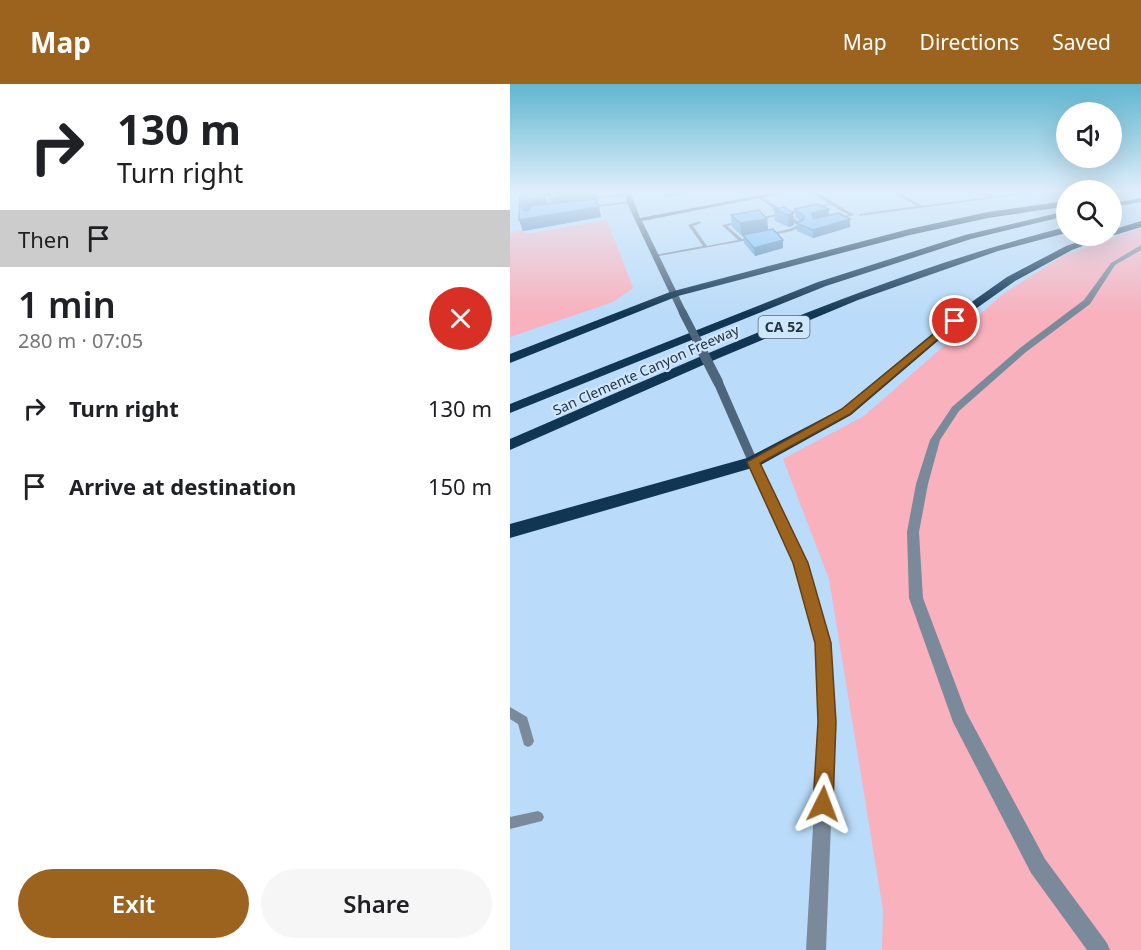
<!DOCTYPE html>
<meta charset="utf-8">
<style>
:root{--surface:#fff;--page:#f6f6f6;--text:#202124;--muted:#757577;--accent:#9c631f}
body{margin:0;font-family:"Noto Sans",sans-serif;background:var(--page);color:var(--text);height:100vh;display:flex;flex-direction:column;font-size:22px;white-space:nowrap}
*{box-sizing:border-box;margin:0}
p{font-size:20px;color:var(--muted)}
.icon{flex:none;width:33px;height:33px;fill:none;stroke:currentColor;stroke-width:2;stroke-linecap:round;stroke-linejoin:round}
.map{position:relative;flex:1;overflow:hidden}
.drawer{display:flex;flex-direction:column;background:var(--surface);width:510px}
.drawer>*{flex:none}
.hud{background:#fff;color:var(--text);overflow:hidden}
.controls{position:absolute;left:546px;top:18px;display:grid;gap:12px}
.controls a{display:grid;place-items:center;width:66px;height:66px;border-radius:50%;background:var(--surface);box-shadow:0 6px 24px #0002;font-size:30px}
.pin{position:absolute;display:grid;place-items:center;width:51px;height:51px;color:#fff;margin:-26px;border:3px solid #fff;border-radius:50%;box-shadow:0 2px 6px #0007}
.me{position:absolute;width:66px;margin:-33px;rotate:3deg;stroke-linejoin:round;filter:drop-shadow(0 0 4px #0008)}
.turn{display:flex;align-items:center;gap:21px;height:126px;padding:0 18px;font-size:27px}
.turn .icon{width:78px;height:78px;stroke-width:2.5}
.turn b{display:block;font-size:42px;line-height:51px}
.then{display:flex;align-items:center;height:57px;padding:0 18px;background:#0003;gap:12px;font-size:22px}
.round{display:grid;place-items:center;flex:none;width:63px;height:63px;border-radius:32px;background:var(--page)}
.overview{display:flex;align-items:center;justify-content:space-between;height:102px;padding:0 18px}
h1{font-size:36px;font-weight:600;line-height:45px}
.button{display:flex;gap:12px;margin-top:auto;padding:12px 18px}
.button a{flex:1;height:69px;border-radius:36px;background:var(--accent);color:#fff;font-size:24px;font-weight:600;line-height:69px;text-align:center}
.button a+a{background:var(--page);color:var(--text)}
ul{padding:0;list-style:none}
li{display:flex;align-items:center;gap:18px;height:78px;padding:0 18px}
li div{flex:1}
li b{display:block;font-size:22px}
li em{font-style:normal}
header{display:flex;align-items:center;gap:36px;box-sizing:border-box;height:84px;padding:0 30px;background:var(--accent);color:#fff}
header strong{font-size:28px}
nav{display:flex;gap:33px;margin-inline-start:auto;font-size:21px}
main{display:flex;flex:1;min-height:0}
.map>svg:first-child{display:block}
</style>
<header>
<strong>Map</strong>
<nav><a>Map</a><a>Directions</a><a>Saved</a></nav>
</header>
<main>
<section class="drawer">
<div class="hud">
<div class="turn"><svg class="icon" aria-label="right" viewBox="0 0 24 24"><path d="M7 20v-9h11M14 6l5 5-5 5"/></svg><div><b>130 m</b>Turn right</div></div>
<div class="then">Then<svg class="icon" aria-label="arrive" viewBox="0 0 24 24"><path d="M6 21V4h12l-3 4 3 4H6"/></svg></div>
</div>
<div class="overview"><div><h1>1 min</h1><p>280 m · 07:05</p></div><a class="round" style="background:#d93025;color:#fff"><svg class="icon" aria-label="close" viewBox="0 0 24 24"><path d="M6 6l12 12M18 6L6 18"/></svg></a></div>
<ul>
<li><svg class="icon" aria-label="right" viewBox="0 0 24 24"><path d="M7 20v-9h11M14 6l5 5-5 5"/></svg><div><b>Turn right</b></div><em>130 m</em></li>
<li><svg class="icon" aria-label="arrive" viewBox="0 0 24 24"><path d="M6 21V4h12l-3 4 3 4H6"/></svg><div><b>Arrive at destination</b></div><em>150 m</em></li>
</ul>
<div class="button"><a>Exit</a><a>Share</a></div>
</section>
<div class="map">
<svg width="631" height="866" viewBox="0 0 631 866">
<rect width="100%" height="100%" fill="#badbf9"/>
<!-- green -->
<g fill="#f9b1be">
<path d="M97,136L123,204L103,218L0,253V149L13,146L16,150Z"/>
<path d="M631,144V866H372L373,826L319,495L273,375L354,332L493,210L552,172Z"/>
</g>
<g fill="none" stroke-linecap="round" stroke-linejoin="round">
<!-- service -->
<g fill="#7a8a9a" fill-rule="evenodd">
<path d="M49,107H61L34,112L43,123L41,124L30,111Z"/>
<path d="M300,107H305L344,131L326,136V134L339,131L321,121L278,130L292,140V142L282,147L258,152H256V150L280,145L288,141L273,131L246,136L244,135L271,129L249,114L250,112L275,128L319,120Z"/>
<path d="M381,107H386L412,122L480,113L468,107H474L485,112L523,107H536L349,132L350,130L407,122Z"/>
<path d="M118,109L119,111L77,116L75,115Z"/>
<path d="M120,117L121,119L78,124L76,123Z"/>
<path d="M190,137L191,139L183,142L197,162L228,156L212,141L230,137L231,139L217,142L232,155L242,154L244,155L143,173V171H145L193,162L178,141Z"/>
<path d="M0,623L17,633L24,657L22,661L18,663L14,661L8,640L0,635Z"/>
<path d="M28,727L32,729L34,733L32,737L0,745V733Z"/>
</g>
<!-- minor -->
<g fill="#7a8a9a" fill-rule="evenodd">
<path d="M631,161V166L605,181L580,220L516,268L449,327L430,356L418,400L409,448L413,514L456,628L535,775L597,859L600,866H577L521,789L443,638L399,514L397,448L406,400L420,356L442,323L510,264L574,216L601,179Z"/>
<path d="M243,374L248,378L296,479L320,559L325,638L316,866H296L309,638L306,559L284,479L238,378Z"/>
</g>
<!-- secondary -->
<g fill="#4e667c" fill-rule="evenodd">
<path d="M114,107H120L130,134L272,107H285L132,137L177,229L173,231L169,229L117,119Z"/>
<path d="M208,295L213,298L248,378L247,381H239L238,378L203,298Z"/>
</g>
<!-- motorway -->
<g fill="#113653" fill-rule="evenodd">
<path d="M631,114V118L602,123V119Z"/>
<path d="M549,118L552,119V123L478,134L400,151L168,212L0,279V270L160,208L399,145L478,128Z"/>
<path d="M556,127V132L461,155L316,202L0,329V320L308,198L455,151Z"/>
<path d="M631,137V143L605,151L601,152L602,146Z"/>
<path d="M556,143V149L488,167L348,216L209,274L0,366V355C183,276 363,192 556,143Z"/>
<path d="M586,152H599L562,166L505,197L464,226L341,331L249,382L0,454V440L237,374L331,325L456,222L497,193L556,162Z"/>
</g>
<!-- secondary-bridge-far1 -->
<path stroke="#4e667c" stroke-width="8" d="M173,229L188,258"/>
<!-- secondary-bridge -->
<path stroke="#4e667c" stroke-width="10" d="M187,257L208,298"/>
</g>
<!-- wall -->
<g fill="#67a3d7" fill-rule="evenodd">
<path d="M10,107H85L91,133L13,147ZM36,108L38,114L42,120H37L35,115L31,109Z"/>
<path d="M274,123L284,141L279,143L265,137L264,125Z"/>
<path d="M285,125L340,135V143L303,154L287,147L286,139L290,137L285,133Z"/>
<path d="M221,131L257,135L258,146L273,156V164L245,172L234,159L233,151L232,152L222,143Z"/>
</g>
<!-- shaded-wall -->
<g fill="#5484af">
<path d="M45,107H85L88,119L45,124L41,114Z"/>
<path d="M153,107H197L154,113Z"/>
<path d="M35,115L39,125L14,131L10,120L12,117Z"/>
<path d="M89,123L91,133L13,147L9,136Z"/>
<path d="M319,125V133L303,137L302,129Z"/>
<path d="M283,129L284,141L279,143L278,131Z"/>
<path d="M257,135L258,147L232,152L230,139Z"/>
<path d="M340,135V143L303,154V146Z"/>
<path d="M273,156V164L245,172L244,164Z"/>
</g>
<!-- building -->
<g fill="#78bdfa" stroke="#5484af" stroke-width="1.5">
<path d="M10,107H30L35,115L12,117L10,120L13,126L17,127L20,125V122L86,115L89,123L9,136Z"/>
<path d="M37,107H45L44,109L48,112L85,109L41,114Z"/>
<path d="M307,120L319,125L302,129L303,135L328,129L340,135L303,146L286,139L293,136L294,132L285,125Z"/>
<path d="M274,123L283,129L278,131L264,125Z"/>
<path d="M249,126L257,135L230,139L221,131Z"/>
<path d="M263,145L273,156L244,164L233,151Z"/>
</g>
<!-- sky -->
<linearGradient id="sky" x2="0" y2="1"><stop stop-color="#60b6d0"/><stop offset="0.47" stop-color="#e0effc"/><stop offset="1" stop-color="#e0effc" stop-opacity="0"/></linearGradient>
<rect width="631" height="229" fill="url(#sky)"/>
<!-- route -->
<path fill="#9c631f" stroke="#654014" stroke-width="1.5" d="M442,235L449,237L340,330L250,379L298,479L321,559L326,638L323,720L320,727L313,730L306,727L303,720L308,638L305,559L283,479L237,378L332,325Z"/>
<g text-anchor="middle" stroke-width="4.5" stroke-linejoin="round" paint-order="stroke">
<!-- shield labels -->
<rect fill="#cfe7fe" stroke="#576a7b" stroke-width="1.5" x="248.5" y="232" width="51" height="22" rx="4.5"/>
<g font-size="14" font-weight="bold" fill="#243443">
<text x="274" y="248">CA 52</text>
</g>
<!-- far-street labels -->
<g font-size="14" fill="#243443" stroke="#cfe7fe">
<text transform="translate(136 286) rotate(-24)" y="5">San Clemente Canyon Freeway</text>
</g>
</g>
</svg>
<div class="controls">
<a><svg class="icon" aria-label="sound" viewBox="0 0 24 24"><path d="M4 9h4l5-4v14l-5-4H4zM17 9q2 3 0 6"/></svg></a>
<a><svg class="icon" aria-label="search" viewBox="0 0 24 24"><circle cx="10" cy="10" r="6"/><path d="M15 15l6 6"/></svg></a>
</div>
<div class="pin" style="left:445px;top:237px;background:#d93025"><svg class="icon" aria-label="arrive" viewBox="0 0 24 24"><path d="M6 21V4h12l-3 4 3 4H6"/></svg></div>
<svg class="me" style="left:313px;top:720px" viewBox="-20 -20 40 40"><path d="M0-17L14 15 0 8-14 15z" fill="#9c631f" stroke="#fff" stroke-width="4"/></svg>
</div>
</main>
